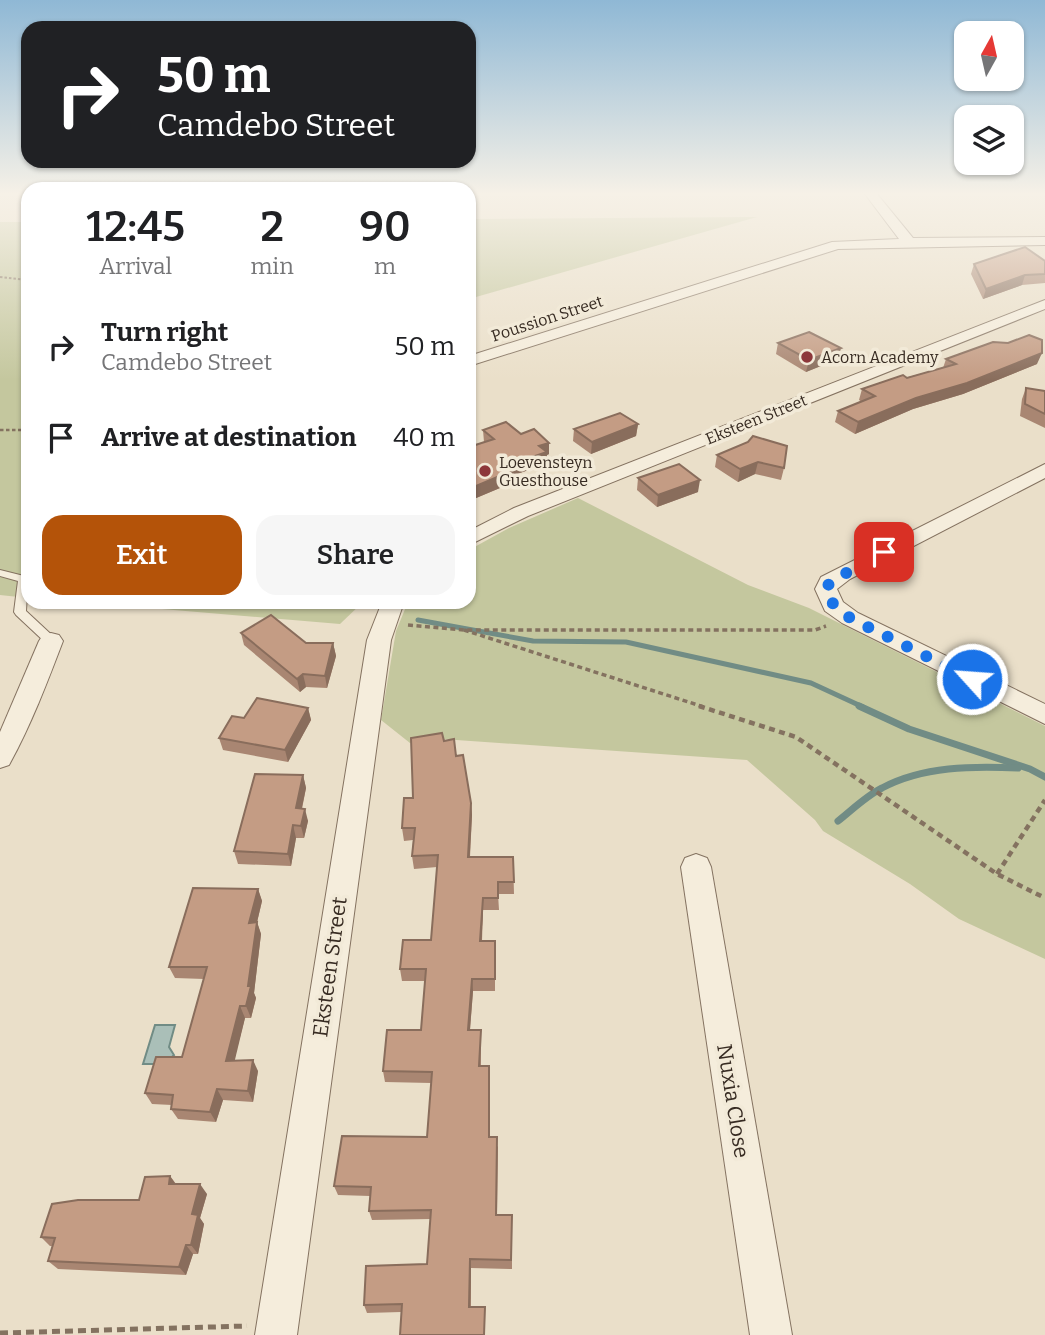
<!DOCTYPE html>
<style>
:root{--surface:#fff;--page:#f6f6f6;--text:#202124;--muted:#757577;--accent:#b45309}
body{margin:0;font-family:Bitter,serif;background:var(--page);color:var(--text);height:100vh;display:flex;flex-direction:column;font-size:26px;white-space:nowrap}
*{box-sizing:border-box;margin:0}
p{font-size:23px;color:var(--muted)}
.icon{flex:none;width:38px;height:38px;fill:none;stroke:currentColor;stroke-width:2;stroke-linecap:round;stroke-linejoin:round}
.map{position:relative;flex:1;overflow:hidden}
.side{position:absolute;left:21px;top:182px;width:455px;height:427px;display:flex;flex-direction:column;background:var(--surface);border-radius:21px;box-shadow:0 2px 5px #0004}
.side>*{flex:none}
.hud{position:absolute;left:21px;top:21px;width:455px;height:147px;border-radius:21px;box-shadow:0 2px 5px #0004;background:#202124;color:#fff;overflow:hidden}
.needle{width:46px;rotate:8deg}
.controls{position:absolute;left:954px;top:21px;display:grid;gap:14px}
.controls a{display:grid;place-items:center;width:70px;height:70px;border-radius:14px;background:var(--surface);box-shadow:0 2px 5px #0004;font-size:35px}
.pin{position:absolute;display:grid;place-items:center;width:60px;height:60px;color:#fff;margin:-30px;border-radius:14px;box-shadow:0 4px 10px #0006}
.me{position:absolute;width:77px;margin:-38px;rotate:296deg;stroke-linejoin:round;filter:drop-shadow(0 0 5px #0008)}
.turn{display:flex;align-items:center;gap:24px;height:147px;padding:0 21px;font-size:32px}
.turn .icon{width:91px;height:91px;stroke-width:2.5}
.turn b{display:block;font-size:49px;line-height:60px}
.eta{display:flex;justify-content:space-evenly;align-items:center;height:119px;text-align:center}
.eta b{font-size:42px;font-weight:600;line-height:49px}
.button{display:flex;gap:14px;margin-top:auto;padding:14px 21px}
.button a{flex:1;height:80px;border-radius:21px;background:var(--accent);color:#fff;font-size:28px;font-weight:600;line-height:80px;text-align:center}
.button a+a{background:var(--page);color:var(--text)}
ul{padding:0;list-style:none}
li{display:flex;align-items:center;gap:21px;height:91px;padding:0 21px}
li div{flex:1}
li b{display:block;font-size:26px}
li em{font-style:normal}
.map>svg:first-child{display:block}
</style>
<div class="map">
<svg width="1045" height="1335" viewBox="0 0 1045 1335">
<rect width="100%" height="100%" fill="#eadfc9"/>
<!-- green -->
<g fill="#c4c79e">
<path d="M757,217L469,299V219Z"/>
<path d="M0,222H28V598L0,595Z"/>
<path d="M578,498L748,585L809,608L1045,726V959L959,919L910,884L823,831L815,820L747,760L442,739L410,743L381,720L396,631L408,602H469V550L509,528Z"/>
<path d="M80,602H363L340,624Z"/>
</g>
<!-- water -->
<path fill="#aabfb8" stroke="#718c85" stroke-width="2" d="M155,1025H175L169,1047L174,1055L165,1064H143Z"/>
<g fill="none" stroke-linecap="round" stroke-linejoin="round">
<!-- stream-far1 -->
<path stroke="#718c85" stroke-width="5" d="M418,620L533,641L626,642L811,683L863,707"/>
<!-- stream -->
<g stroke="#718c85" stroke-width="7">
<path d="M859,706L909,729L1030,769L1045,777"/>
<path d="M838,821C852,810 866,796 882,788C923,766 973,766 1018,768"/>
</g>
<defs>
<path id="lane" d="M0,570L28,577L26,611L55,638L57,641L55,644H47L16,615L14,612L18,581L0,576Z"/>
<g id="street">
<path d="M865,194H877L913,238L1045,237V245L838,249L469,366V356L832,242L899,239Z"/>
<path d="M1045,300V309L528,516L469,545V531L514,508Z"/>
<path d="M1045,464V478L850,579L837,589L843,602L858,613L1045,704V724L842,623L825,611L815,589L821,577Z"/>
<path d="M382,602H404L391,640L297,1335H255L367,640Z"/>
<path d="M51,633L59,635L63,641C47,683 31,725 9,765L0,768V732L39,641L43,635Z"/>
<path d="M696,854L707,858L711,867L792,1335H750L681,867L685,858Z"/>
</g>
</defs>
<!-- lane casing -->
<use href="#lane" stroke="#847260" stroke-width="2"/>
<!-- street casing -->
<use href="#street" stroke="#847260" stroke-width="2"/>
<!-- path-far4 -->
<path stroke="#847260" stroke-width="2" stroke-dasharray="2.5 2" stroke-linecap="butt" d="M0,277L28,280"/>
<!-- path-far3 -->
<path stroke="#847260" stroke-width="2.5" stroke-dasharray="3.5 2.5" stroke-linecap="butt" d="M0,430H28"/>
<!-- path-far2 -->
<g stroke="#847260" stroke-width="3.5" stroke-dasharray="5 3.5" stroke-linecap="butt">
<path d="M408,625L464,630H815L826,626"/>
<path d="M464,630L704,707"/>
</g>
<!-- path-far1 -->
<g stroke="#847260" stroke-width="4.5" stroke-dasharray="6 4.5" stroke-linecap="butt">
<path d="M699,706L796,737L997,874L1045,898"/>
<path d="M997,874L1045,800"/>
</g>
<!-- path -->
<path stroke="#847260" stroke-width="5" stroke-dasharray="8 5" stroke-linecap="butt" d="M0,1333L247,1326"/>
<!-- lane -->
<use href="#lane" fill="#f5eddc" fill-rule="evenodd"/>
<!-- street -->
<use href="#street" fill="#f5eddc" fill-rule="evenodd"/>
</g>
<!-- wall -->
<g fill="#a98672">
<path d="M1045,261V283L1022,285L983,299L971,274L974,264Z"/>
<path d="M778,343L838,359L806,372L776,354Z"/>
<path d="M946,359L1037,364L963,394L913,409L855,434L835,422L838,411L862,402L859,400L862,389L943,368Z"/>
<path d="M1026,388L1045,391V428L1020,416L1022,399Z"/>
<path d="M638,424L636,436L591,454L573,441L574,429Z"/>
<path d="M483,430L549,454L547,455L546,464L514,475V482L469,501V447L484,442Z"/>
<path d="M748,442L784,468L781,480L755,474L738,482L715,467L717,455Z"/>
<path d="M638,478L698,492L657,507L637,490Z"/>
<path d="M241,633L306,643H333L336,656L327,688L306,687L300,692L244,645Z"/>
<path d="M308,708L311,720L288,762L223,750L219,738L244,718Z"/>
<path d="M444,741L456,756L471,803L472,815L470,857H513L514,894H498L499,910H483L482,941H495V991H473L470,1030H481V1066H489L490,1137L498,1147L497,1215H512V1269L471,1268V1307L485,1315L401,1312L367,1313L364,1305L427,1264L431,1219L372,1220L369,1211L370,1196L338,1195L334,1186L427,1137L431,1083L385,1082L383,1071L421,1030L425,981H402L400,969L431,940L437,867L414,869L412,856L413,840L404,841L402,828L413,798Z"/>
<path d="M303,775L306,788L302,809L308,821L304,838H296L291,866L238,864L234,851Z"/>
<path d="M258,889L262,901L257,922L261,934L254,993L256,998L251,1018H245L234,1060L258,1071L253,1102L223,1100L216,1122L178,1119L171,1109L172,1105L152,1104L145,1093L182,1057L204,979L175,978L169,967Z"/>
<path d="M170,1176L176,1184L207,1194L200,1218L204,1224L198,1254H193L186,1275L58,1269L48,1261L52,1246H50L41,1237L139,1200Z"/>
</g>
<!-- shaded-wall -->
<g fill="#896d5c">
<path d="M1025,275L1022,285L983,299L986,289Z"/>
<path d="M841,348L838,359L806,372L809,360Z"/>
<path d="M1042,353L1037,364L963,394L913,409L855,434L858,422L916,398Z"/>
<path d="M638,424L636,436L591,454L592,442Z"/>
<path d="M549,443V454L547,455L546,464L514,475V482L469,501V489L539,446Z"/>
<path d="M758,462L755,474L738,482L740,469Z"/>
<path d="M700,480L698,492L657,507L658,495Z"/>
<path d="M333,643L336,656L327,688L325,676Z"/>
<path d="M303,674L306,687L300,692L297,679Z"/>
<path d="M308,708L311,720L288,762L285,750Z"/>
<path d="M303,775L306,788L299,821L296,808Z"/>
<path d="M471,803L472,815L469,869L468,857Z"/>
<path d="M305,809L308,821L304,838L301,826Z"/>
<path d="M293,825L296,838L291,866L288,854Z"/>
<path d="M258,889L262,901L254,935L249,923Z"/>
<path d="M483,898V910L481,953L480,941Z"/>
<path d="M257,922L261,934L254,993L256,998L251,1018L246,1006Z"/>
<path d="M472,979L473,991L469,1041L468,1030Z"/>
<path d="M240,1006L245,1018L232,1072L226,1061Z"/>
<path d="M253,1060L258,1071L253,1102L248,1091Z"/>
<path d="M217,1089L223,1100L216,1122L210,1112Z"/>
<path d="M170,1176L177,1186L169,1184Z"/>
<path d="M200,1184L207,1194L200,1218L204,1224L198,1254L191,1245L192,1214Z"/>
<path d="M186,1245L193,1254L186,1275L179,1267Z"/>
<path d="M470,1259L471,1268L470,1314L469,1307Z"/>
</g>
<!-- building -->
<g fill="#c49c84" stroke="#896d5c" stroke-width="2">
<path d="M1025,247L1045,261V274L1025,275L986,289L974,264Z"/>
<path d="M809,332L841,348L809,360L778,343Z"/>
<path d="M1029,335L1042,340V353L967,383L916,398L858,422L838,411L875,396L862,389L903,375L907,378L956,364L946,359L993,342L1008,343Z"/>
<path d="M1026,388L1045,391V414L1025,404Z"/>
<path d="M620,413L638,424L592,442L574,429Z"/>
<path d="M506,422L521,434L534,429L549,443L539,446L547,452L508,465L514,470L469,489V447L494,439L483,430Z"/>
<path d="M753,436L787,446L784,468L758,462L740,469L717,455L748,442Z"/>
<path d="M679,464L700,480L658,495L638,478Z"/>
<path d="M271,615L306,643H333L325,676L303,674L297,679L241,633Z"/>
<path d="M257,698L308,708L285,750L219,738L232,716L244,718Z"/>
<path d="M442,733L444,741L454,739L456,756L463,755L471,803L468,857H513L514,882H498V898H483L480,941H495V979H472L468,1030H481L479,1066H489V1137H497L496,1215H512L511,1260L470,1259L469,1307H485L484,1335H400L402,1304L364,1305L366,1266L427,1264L431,1210L369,1211L371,1187L334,1186L342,1136L427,1137L432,1072L383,1071L387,1030H421L426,969H400L403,940H431L438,855L412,856L415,828H402L404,798H413L411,738Z"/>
<path d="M255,774L303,775L296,808L305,809L301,826L293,825L288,854L234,851Z"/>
<path d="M193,888L258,889L249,923L257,922L248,986H251L246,1006H240L226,1061L253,1060L248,1091L217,1089L210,1112L171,1109L173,1095L145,1093L156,1057H182L207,967H169Z"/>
<path d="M170,1176L169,1184H200L192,1214L198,1215L191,1245H186L179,1267L48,1261L55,1238L41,1237L52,1204L78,1200H139L145,1177Z"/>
</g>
<!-- sky -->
<linearGradient id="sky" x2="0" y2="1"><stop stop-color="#8fb8d5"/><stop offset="0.51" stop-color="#f6f1e7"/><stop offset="1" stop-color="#f6f1e7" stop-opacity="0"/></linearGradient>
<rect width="1045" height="380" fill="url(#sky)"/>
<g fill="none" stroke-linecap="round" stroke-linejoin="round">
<!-- route -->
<path stroke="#1a73e8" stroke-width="12" stroke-dasharray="0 21.6" d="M884,552L830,582L826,589L828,599L850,618L972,679"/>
</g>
<!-- markers -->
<g fill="#8d373a" stroke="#f2ead8" stroke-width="2.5">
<circle cx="807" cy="357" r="7"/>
<circle cx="485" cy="471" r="7"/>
</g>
<g text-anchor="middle" stroke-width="7" stroke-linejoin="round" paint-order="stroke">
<!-- far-street labels -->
<g font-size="16" fill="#372b22" stroke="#f2ead8">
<text transform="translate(547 318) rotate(-18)" y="6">Poussion Street</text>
<text transform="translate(756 419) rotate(-22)" y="6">Eksteen Street</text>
</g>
<!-- far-poi labels -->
<g font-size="16" fill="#372b22" stroke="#f2ead8" text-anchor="start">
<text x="821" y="363">Acorn Academy</text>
<text x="499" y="468">Loevensteyn<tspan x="499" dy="18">Guesthouse</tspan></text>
</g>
<!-- near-street labels -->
<g font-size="21" fill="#372b22" stroke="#f2ead8">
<text transform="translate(330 967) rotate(-82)" y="7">Eksteen Street</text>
<text transform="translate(733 1101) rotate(81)" y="7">Nuxia Close</text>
</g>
</g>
</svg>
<div class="controls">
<a><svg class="needle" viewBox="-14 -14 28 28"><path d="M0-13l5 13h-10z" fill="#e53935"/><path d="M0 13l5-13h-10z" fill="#757577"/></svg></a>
<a><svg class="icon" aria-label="layers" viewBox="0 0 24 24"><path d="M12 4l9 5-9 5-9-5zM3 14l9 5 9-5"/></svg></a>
</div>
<div class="pin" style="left:884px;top:552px;background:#d93025"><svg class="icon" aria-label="arrive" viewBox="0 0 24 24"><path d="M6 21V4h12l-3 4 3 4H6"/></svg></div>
<svg class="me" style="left:972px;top:679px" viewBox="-20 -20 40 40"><circle r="17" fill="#1a73e8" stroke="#fff" stroke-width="3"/><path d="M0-11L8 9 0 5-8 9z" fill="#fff"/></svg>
<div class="hud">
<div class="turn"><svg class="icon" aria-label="right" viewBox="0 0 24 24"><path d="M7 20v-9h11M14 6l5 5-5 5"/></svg><div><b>50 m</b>Camdebo Street</div></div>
</div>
<section class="side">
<div class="eta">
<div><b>12:45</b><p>Arrival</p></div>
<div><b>2</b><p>min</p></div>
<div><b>90</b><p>m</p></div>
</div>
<ul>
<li><svg class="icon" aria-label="right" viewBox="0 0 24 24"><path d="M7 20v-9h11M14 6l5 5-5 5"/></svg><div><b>Turn right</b><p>Camdebo Street</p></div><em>50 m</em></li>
<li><svg class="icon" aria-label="arrive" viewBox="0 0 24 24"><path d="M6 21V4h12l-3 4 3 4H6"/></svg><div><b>Arrive at destination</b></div><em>40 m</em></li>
</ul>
<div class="button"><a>Exit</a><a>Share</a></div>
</section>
</div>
